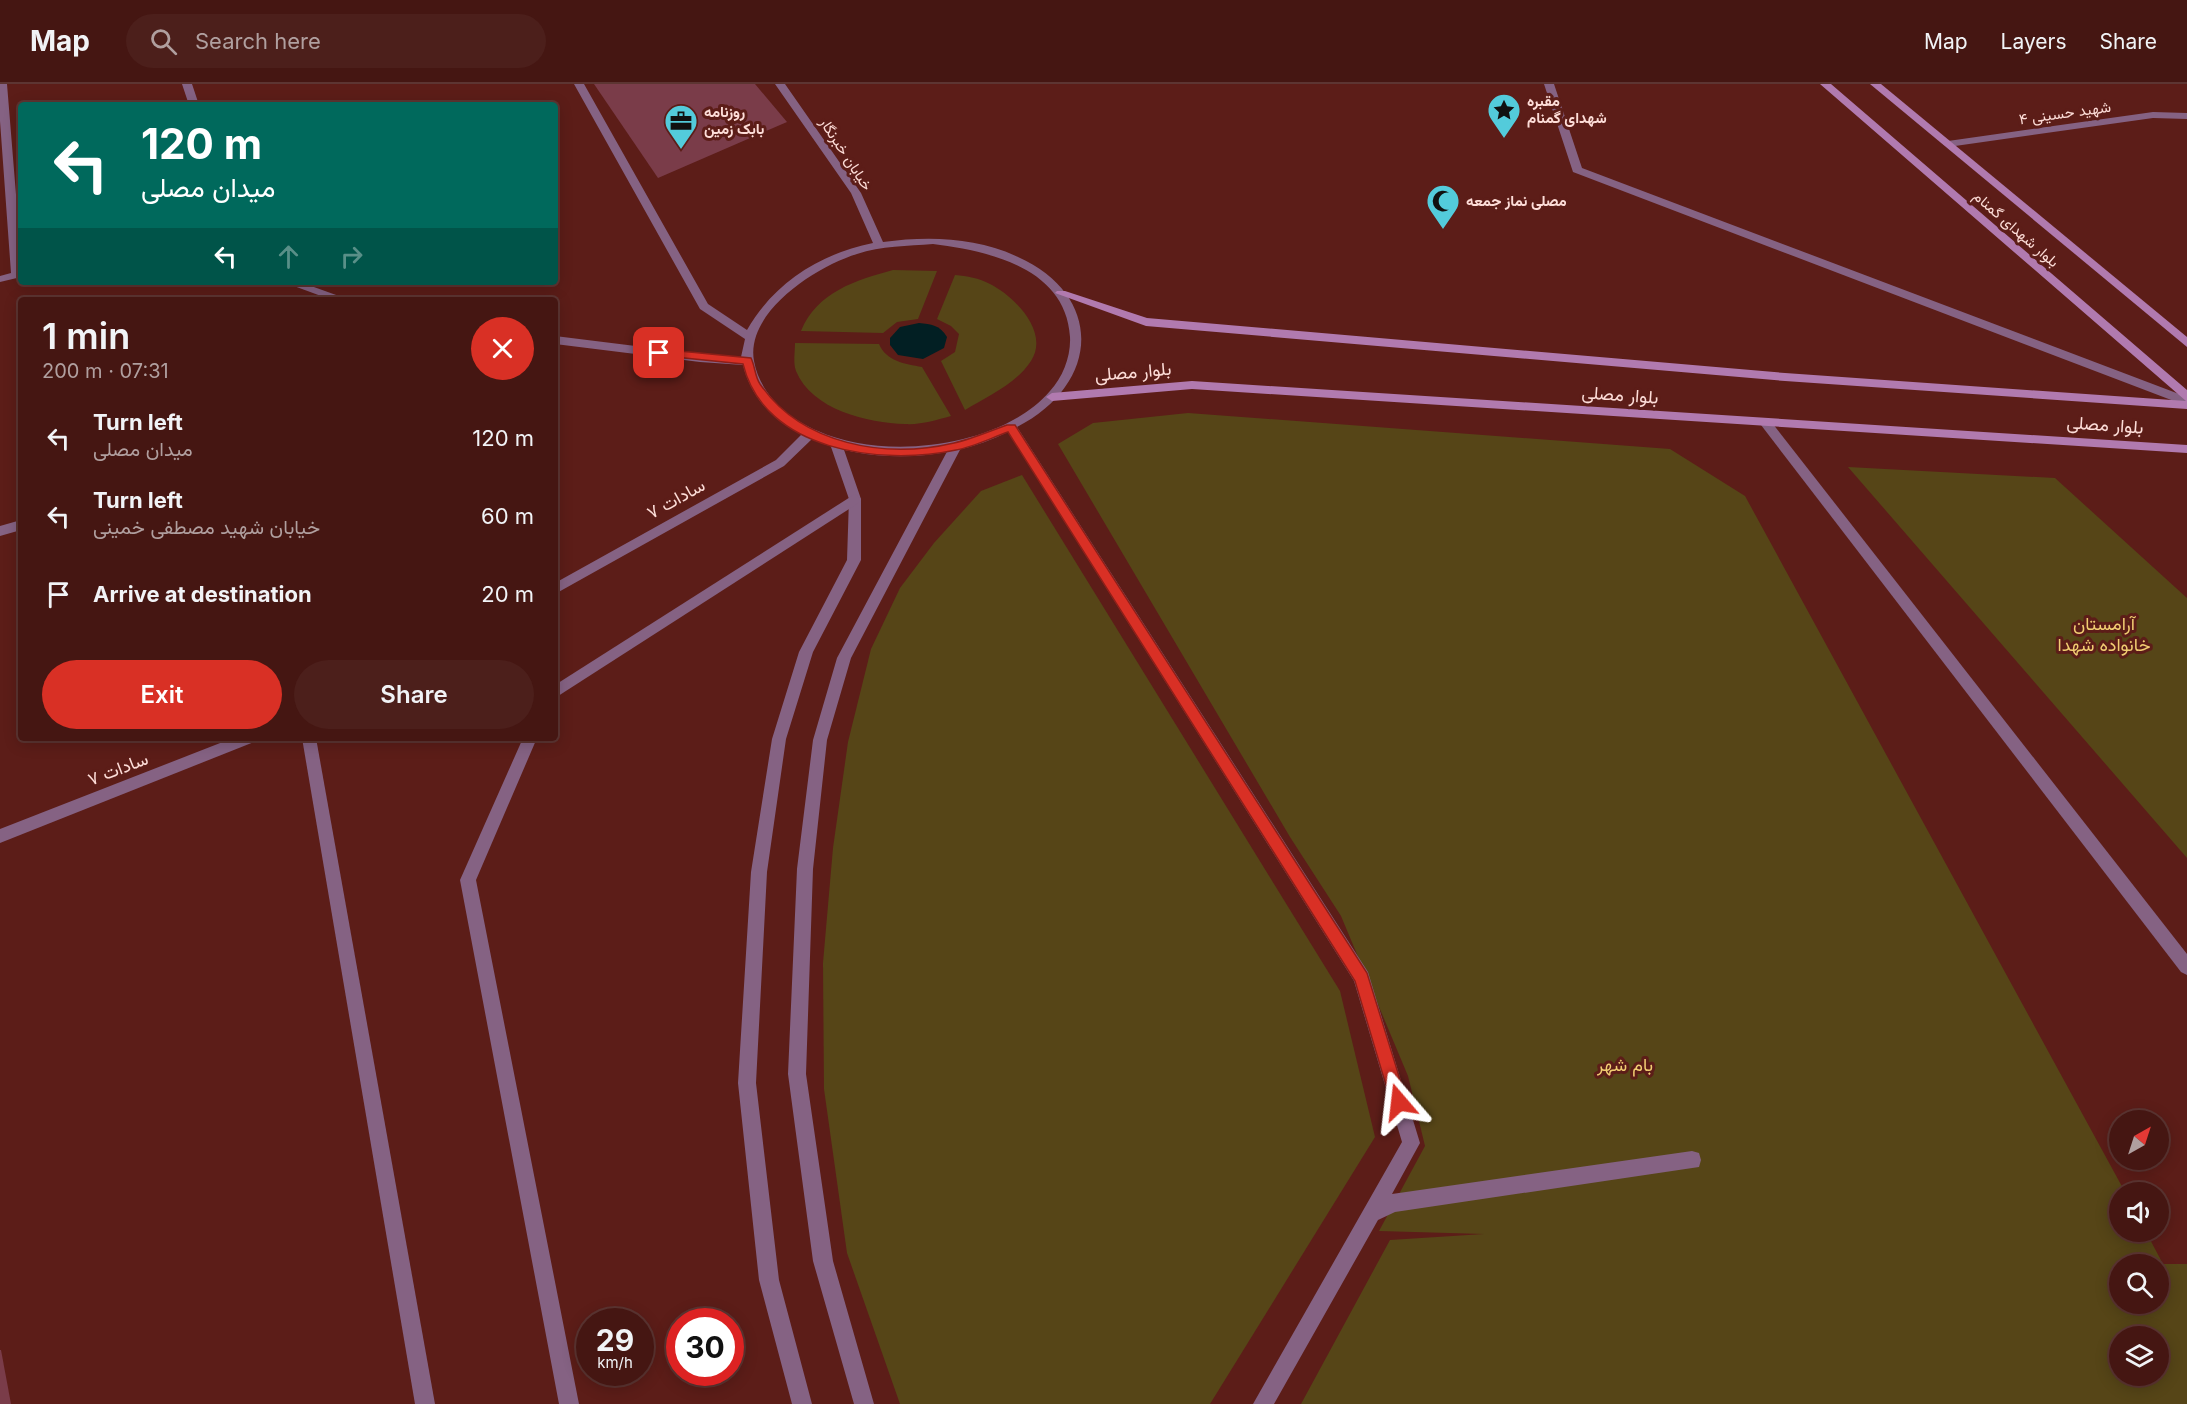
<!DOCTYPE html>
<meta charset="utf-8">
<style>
:root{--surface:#451612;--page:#4c1f1b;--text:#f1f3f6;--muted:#b09f9f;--line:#5d3532;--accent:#d93025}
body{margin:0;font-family:Inter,Vazirmatn,sans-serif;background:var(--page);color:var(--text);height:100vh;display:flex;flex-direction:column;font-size:22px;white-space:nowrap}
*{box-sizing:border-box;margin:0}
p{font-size:20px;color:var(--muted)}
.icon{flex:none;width:33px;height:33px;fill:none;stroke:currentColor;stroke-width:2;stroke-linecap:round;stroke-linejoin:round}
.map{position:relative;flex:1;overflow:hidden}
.side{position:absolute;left:18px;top:213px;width:540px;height:444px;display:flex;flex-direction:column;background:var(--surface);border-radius:6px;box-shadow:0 3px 15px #0003,0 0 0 2px var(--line)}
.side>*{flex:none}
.banner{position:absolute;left:18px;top:18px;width:540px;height:183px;border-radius:6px;box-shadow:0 3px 15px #0003,0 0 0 2px var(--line);background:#00695c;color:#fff;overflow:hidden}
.needle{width:39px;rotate:39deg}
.tools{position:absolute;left:2109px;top:1026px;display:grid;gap:12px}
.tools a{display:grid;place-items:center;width:60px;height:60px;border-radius:50%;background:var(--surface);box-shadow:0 3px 15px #0003,0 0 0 2px var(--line);font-size:30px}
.speed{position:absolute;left:576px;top:1224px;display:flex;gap:12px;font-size:30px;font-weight:700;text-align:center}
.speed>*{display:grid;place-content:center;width:78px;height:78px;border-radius:50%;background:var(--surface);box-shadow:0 3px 15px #0003,0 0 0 2px var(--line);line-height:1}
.speed small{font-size:15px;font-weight:400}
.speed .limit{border:9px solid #d22;background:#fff;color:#111}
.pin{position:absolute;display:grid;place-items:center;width:51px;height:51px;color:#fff;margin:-26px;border-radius:12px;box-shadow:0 3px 9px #0006}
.me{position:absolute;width:66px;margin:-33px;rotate:343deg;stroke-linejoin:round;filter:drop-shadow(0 0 4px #0008)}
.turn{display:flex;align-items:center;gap:21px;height:126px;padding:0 24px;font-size:27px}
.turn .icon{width:78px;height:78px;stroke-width:2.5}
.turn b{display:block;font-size:42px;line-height:51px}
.lanes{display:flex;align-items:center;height:57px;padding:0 24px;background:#0003;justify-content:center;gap:30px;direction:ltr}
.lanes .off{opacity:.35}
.round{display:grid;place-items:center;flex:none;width:63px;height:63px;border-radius:32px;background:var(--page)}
.head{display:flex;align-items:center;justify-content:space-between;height:102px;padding:0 24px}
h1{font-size:36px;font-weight:600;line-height:45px}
.primary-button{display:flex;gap:12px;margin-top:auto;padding:12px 24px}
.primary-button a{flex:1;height:69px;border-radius:36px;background:var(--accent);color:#fff;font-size:24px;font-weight:600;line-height:69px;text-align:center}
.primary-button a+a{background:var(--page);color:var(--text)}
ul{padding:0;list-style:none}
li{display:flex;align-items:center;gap:18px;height:78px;padding:0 24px}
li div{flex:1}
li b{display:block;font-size:22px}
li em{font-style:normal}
header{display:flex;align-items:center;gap:36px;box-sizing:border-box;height:84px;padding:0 30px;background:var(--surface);border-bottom:2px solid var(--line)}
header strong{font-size:28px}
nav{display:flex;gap:33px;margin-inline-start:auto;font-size:21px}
.search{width:420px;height:54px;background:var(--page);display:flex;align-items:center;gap:15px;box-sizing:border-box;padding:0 21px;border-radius:33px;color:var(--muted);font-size:22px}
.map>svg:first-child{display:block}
</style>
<header>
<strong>Map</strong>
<div class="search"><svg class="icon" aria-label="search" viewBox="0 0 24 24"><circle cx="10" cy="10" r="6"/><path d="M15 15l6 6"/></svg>Search here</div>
<nav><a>Map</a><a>Layers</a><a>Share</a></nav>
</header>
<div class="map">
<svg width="2187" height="1320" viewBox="0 0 2187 1320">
<rect width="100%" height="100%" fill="#5c1d18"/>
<!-- green -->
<g fill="#564517" fill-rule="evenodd">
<path d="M893,186L937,187L918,235L897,238L883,249L801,247C817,208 856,196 893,186Z"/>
<path d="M955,191C967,192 979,194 990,200C1014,212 1050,248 1031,277C1016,300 988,312 965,326L941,277L955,268L959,250L951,242L937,235Z"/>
<path d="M795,259L879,260C886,277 905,280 922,283L951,332C936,336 921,341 905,340C868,339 812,326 796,287C793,279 795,268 795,259Z"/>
<path d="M1188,329L1670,365L1745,412L2125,1108H2120V1148H2146L2163,1180H2187V1320H1301L1390,1156L1484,1150L1379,1147L1425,1062L1408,992L1341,832L1290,753L1058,360L1093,339ZM2120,1180H2158V1220H2120ZM2120,1252H2158V1292H2120Z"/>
<path d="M1848,383L2055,394L2187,514V774Z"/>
<path d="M1022,391L1340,907L1375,1053L1210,1320H900L847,1169L824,1005L823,879L833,764L848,658L871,565L900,504L934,459L981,407Z"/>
</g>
<!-- water -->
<path fill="#021f23" d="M919,239C931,240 940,241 947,253L944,264L923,275L898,271L890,261V254L900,243Z"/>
<!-- building -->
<g fill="#7a3c49">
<path d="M594,0H755L787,38L658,94Z"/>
<path d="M0,1266H1L11,1320H0Z"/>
</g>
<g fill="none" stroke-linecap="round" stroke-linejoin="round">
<!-- lane -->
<g fill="#856283" fill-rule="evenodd">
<path d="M1544,0H1554L1582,84L2187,313V322L1573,88Z"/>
<path d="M836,356L842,360L861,415V476L813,568L786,655L767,788L756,999L779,1196L812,1320H792L759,1196L738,999L751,788L772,655L799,568L847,476L849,415L830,360Z"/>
<path d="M956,358L962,362L851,574L827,656L813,785L806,990L833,1177L874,1320H854L813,1177L788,990L797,785L813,656L837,574L950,362Z"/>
</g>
<!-- street -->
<g fill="#856283" fill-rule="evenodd">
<path d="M0,0H7L21,172V193L0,198V192L11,189L0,37Z"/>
<path d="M182,0H192L199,21H189Z"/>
<path d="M574,0H584L708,220L747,246C774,199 819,170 873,159L851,109L775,0H785L861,109L883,158C928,152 976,153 1018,173C1106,213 1099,301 1017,343L1368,888L1420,1059L1392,1110L1692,1067L1699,1069L1701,1076L1699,1083L1395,1128L1378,1136L1274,1320H1253L1402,1058L1354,897L1008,348C951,377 871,381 812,355L784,382L555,510V499L776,376L802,350C773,338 750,311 743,281L700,278L555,260V252L700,270L741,273L745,255L700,225ZM933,160C989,167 1066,184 1070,253C1071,272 1063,293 1050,307C1001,364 884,377 818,347C787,334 760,310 754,277C745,228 817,182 857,170C881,162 908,162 933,160Z"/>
<path d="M2153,28L2187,29V35L2153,34L1948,63L1943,60L1948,57Z"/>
<path d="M283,198H300L350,216H332Z"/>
<path d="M1765,334L1769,335L2187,870V891L2181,888L1761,341V335Z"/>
<path d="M855,410L861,415L860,418L555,614V601Z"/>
<path d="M21,436V446L0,452V442Z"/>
<path d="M233,654H256L254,658L0,759V745Z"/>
<path d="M302,654H316L435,1320H415Z"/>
<path d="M523,654H537L476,796L579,1320H559L460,796Z"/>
</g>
<!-- secondary -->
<g fill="#b17aaf" fill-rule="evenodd">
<path d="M1820,0H1831L2187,306V325L1785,297L1146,242L1055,209L1057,207H1065L1147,234L1785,289L2186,317Z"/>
<path d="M1870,0H1881L2187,253V263Z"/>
<path d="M1192,297L2187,361V369L1192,305L1052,317L1046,313L1052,309Z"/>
</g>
</g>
<!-- route -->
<path fill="#d93025" stroke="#8d1f18" stroke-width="1.5" d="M659,265L751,274C755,282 755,293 760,300C802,361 885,375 954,359C972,355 990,347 1007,341H1015L1367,889L1407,1018L1405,1024L1399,1026L1393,1024L1391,1018L1355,897L1008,348C991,354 973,363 956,366C881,382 764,367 743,280L655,271L654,269Z"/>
<!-- icons -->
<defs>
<symbol id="sight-pin" viewBox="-11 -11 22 30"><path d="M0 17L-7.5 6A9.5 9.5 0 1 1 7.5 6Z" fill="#53cbdb" stroke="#5c1d18"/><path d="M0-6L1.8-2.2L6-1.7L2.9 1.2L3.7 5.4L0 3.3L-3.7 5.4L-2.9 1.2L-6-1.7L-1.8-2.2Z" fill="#111"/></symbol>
<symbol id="office-pin" viewBox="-11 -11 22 30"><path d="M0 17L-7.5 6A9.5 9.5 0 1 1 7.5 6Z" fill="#53cbdb" stroke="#5c1d18"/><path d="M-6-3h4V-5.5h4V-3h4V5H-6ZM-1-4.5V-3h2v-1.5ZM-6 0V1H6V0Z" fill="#111"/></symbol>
<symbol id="mosque-pin" viewBox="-11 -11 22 30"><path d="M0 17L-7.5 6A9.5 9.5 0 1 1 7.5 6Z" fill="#53cbdb" stroke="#5c1d18"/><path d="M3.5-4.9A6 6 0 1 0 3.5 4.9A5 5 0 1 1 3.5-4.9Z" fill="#111"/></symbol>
</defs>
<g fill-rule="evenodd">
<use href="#sight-pin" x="1485" y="7" width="38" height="52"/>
<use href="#office-pin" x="662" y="18" width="38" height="52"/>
<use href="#mosque-pin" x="1424" y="98" width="38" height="52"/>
</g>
<g text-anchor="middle" stroke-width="6" stroke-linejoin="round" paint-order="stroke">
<!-- far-poi labels -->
<g font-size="15" font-weight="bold" fill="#fdddd8" stroke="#5c1d18" text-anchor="start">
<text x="1527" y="22">مقبره<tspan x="1527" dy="17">شهدای گمنام</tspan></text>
<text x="704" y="33">روزنامه<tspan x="704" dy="17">بابک زمین</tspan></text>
<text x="1466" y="122">مصلی نماز جمعه</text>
</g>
<!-- far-street labels -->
<g font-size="15" fill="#fdddd8" stroke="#5c1d18">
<text transform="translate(2065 29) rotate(-8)" y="5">شهید حسینی ۴</text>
<text transform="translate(846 70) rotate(57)" y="5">خیابان خبرنگار</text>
<text transform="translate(2016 145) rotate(41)" y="5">بلوار شهدای گمنام</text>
</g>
<!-- street labels -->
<g font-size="18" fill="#fdddd8" stroke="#5c1d18">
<text transform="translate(1133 288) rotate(-5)" y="6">بلوار مصلی</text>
<text transform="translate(1620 311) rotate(4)" y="6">بلوار مصلی</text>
<text transform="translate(2105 341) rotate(4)" y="6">بلوار مصلی</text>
<text transform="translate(676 415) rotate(-29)" y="6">سادات ۷</text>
<text transform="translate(118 685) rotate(-21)" y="6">سادات ۷</text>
</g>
<!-- park labels -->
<g font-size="18" fill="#f1cd72" stroke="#5c1d18">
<text x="2104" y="546">آرامستان<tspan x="2104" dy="21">خانواده شهدا</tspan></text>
<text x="1625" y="987">بام شهر</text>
</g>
</g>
</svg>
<div class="tools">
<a><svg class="needle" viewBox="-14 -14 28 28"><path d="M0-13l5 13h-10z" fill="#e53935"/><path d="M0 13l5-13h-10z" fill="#b09f9f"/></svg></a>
<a><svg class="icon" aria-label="sound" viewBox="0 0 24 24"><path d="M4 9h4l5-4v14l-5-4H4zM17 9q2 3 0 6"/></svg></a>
<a><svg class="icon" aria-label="search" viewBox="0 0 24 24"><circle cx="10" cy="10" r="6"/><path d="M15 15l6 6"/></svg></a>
<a><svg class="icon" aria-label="layers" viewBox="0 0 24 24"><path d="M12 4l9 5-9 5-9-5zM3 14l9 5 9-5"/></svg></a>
</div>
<div class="speed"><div>29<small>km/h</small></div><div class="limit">30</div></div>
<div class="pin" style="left:659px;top:269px;background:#d93025"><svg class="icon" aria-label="arrive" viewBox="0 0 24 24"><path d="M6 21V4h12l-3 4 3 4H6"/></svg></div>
<svg class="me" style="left:1399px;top:1018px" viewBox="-20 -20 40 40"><path d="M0-17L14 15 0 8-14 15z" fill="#d93025" stroke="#fff" stroke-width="4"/></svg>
<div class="banner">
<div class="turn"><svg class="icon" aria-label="left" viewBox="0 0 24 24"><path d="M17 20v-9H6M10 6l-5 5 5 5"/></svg><div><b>120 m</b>میدان مصلی</div></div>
<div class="lanes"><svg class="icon" aria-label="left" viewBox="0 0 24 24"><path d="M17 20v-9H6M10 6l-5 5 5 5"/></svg><svg class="icon off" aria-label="ahead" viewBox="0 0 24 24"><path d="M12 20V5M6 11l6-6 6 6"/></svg><svg class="icon off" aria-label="right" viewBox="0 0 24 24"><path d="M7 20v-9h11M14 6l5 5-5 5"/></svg></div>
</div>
<section class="side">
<div class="head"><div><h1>1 min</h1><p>200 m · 07:31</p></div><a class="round" style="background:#d93025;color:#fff"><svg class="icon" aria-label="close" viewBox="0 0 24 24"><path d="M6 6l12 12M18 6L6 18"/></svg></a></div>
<ul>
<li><svg class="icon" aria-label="left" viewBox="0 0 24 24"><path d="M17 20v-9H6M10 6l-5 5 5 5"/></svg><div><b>Turn left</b><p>میدان مصلی</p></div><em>120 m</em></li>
<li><svg class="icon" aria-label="left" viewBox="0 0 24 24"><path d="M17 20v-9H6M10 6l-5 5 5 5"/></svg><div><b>Turn left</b><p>خیابان شهید مصطفی خمینی</p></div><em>60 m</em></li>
<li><svg class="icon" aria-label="arrive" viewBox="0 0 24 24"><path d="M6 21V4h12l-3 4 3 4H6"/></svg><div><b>Arrive at destination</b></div><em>20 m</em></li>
</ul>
<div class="primary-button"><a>Exit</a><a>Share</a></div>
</section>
</div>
